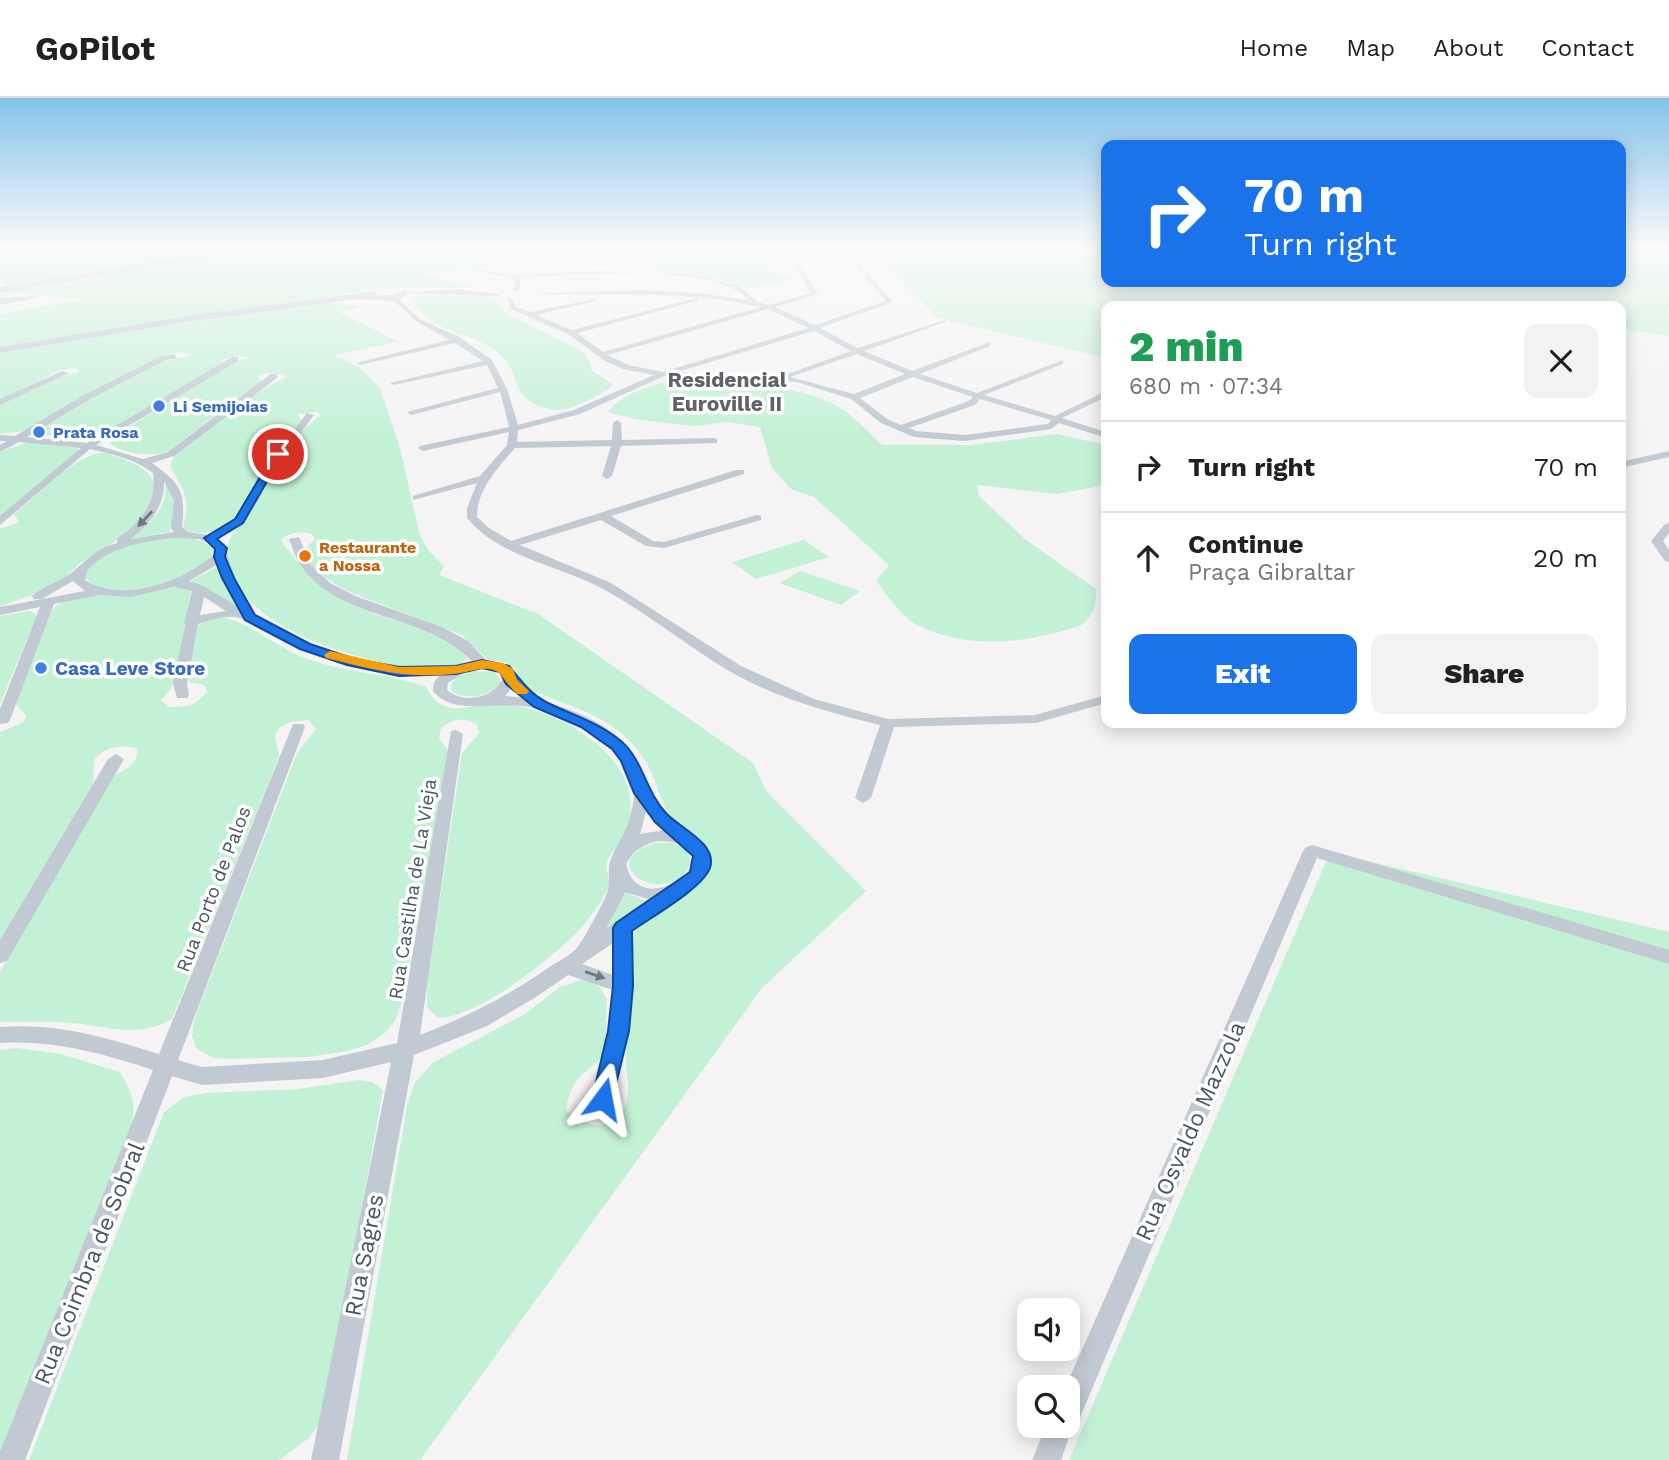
<!DOCTYPE html>
<meta charset="utf-8">
<style>
:root{--surface:#fff;--page:#f2f2f2;--text:#202124;--muted:#757577;--line:#e0e0e0;--accent:#1a73e8}
body{margin:0;font-family:"Work Sans",sans-serif;background:var(--page);color:var(--text);height:100vh;display:flex;flex-direction:column;font-size:26px;white-space:nowrap}
*{box-sizing:border-box;margin:0}
p{font-size:23px;color:var(--muted)}
.icon{flex:none;width:38px;height:38px;fill:none;stroke:currentColor;stroke-width:2;stroke-linecap:round;stroke-linejoin:round}
.map{position:relative;flex:1;overflow:hidden}
.side{position:absolute;left:1101px;top:203px;width:525px;height:427px;display:flex;flex-direction:column;background:var(--surface);border-radius:14px;box-shadow:0 4px 18px #0003}
.side>*{flex:none}
.top-card{position:absolute;left:1101px;top:42px;width:525px;height:147px;border-radius:14px;box-shadow:0 4px 18px #0003;background:#1a73e8;color:#fff;overflow:hidden}
.tools{position:absolute;left:1017px;top:1200px;display:grid;gap:14px}
.tools a{display:grid;place-items:center;width:63px;height:63px;border-radius:14px;background:var(--surface);box-shadow:0 4px 18px #0003;font-size:35px}
.pin{position:absolute;display:grid;place-items:center;width:60px;height:60px;color:#fff;margin:-30px;border:4px solid #fff;border-radius:50%;box-shadow:0 2px 7px #0007}
.me{position:absolute;width:77px;margin:-38px;rotate:13deg;stroke-linejoin:round;filter:drop-shadow(0 0 5px #0008)}
.turn{display:flex;align-items:center;gap:24px;height:147px;padding:0 28px;font-size:32px}
.turn .icon{width:91px;height:91px;stroke-width:2.5}
.turn b{display:block;font-size:49px;line-height:60px}
.round{display:grid;place-items:center;flex:none;width:74px;height:74px;border-radius:14px;background:var(--page)}
.headline{display:flex;align-items:center;justify-content:space-between;height:119px;padding:0 28px}
h1{font-size:42px;font-weight:800;line-height:52px;color:#1e9e55}
.action{display:flex;gap:14px;margin-top:auto;padding:14px 28px}
.action a{flex:1;height:80px;border-radius:14px;background:var(--accent);color:#fff;font-size:28px;font-weight:800;line-height:80px;text-align:center}
.action a+a{background:var(--page);color:var(--text)}
ul{padding:0;list-style:none}
li{display:flex;align-items:center;gap:21px;height:91px;padding:0 28px;border-top:2px solid var(--line)}
li div{flex:1}
li b{display:block;font-size:26px}
li em{font-style:normal}
header{display:flex;align-items:center;gap:42px;box-sizing:border-box;height:98px;padding:0 35px;background:var(--surface);border-bottom:2px solid var(--line)}
header strong{font-size:33px}
nav{display:flex;gap:38px;margin-inline-start:auto;font-size:24px}
.map>svg:first-child{display:block}
</style>
<header>
<strong>GoPilot</strong>
<nav><a>Home</a><a>Map</a><a>About</a><a>Contact</a></nav>
</header>
<div class="map">
<svg width="1669" height="1362" viewBox="0 0 1669 1362">
<rect width="100%" height="100%" fill="#f5f3f3"/>
<!-- green -->
<g fill="#c3f1d5">
<path d="M0,148H1106V184H1620L1621,159L1669,167V211L1666,212L1669,214V238L1621,231L1620,208H1516L1489,205L1447,208H1106V260L938,220L876,158L766,163L773,174L794,178L791,182L748,191L722,182L633,167H512L441,172L423,176L477,190L388,189L0,250V216L83,201L1,194L7,190L0,185Z"/>
<path d="M480,197L496,202L507,216L581,252L589,262L592,273L613,286L609,291C592,299 569,316 549,311C507,301 525,278 498,255C469,230 430,239 411,198Z"/>
<path d="M339,205L352,206L360,209L339,214L399,244L334,257L359,269L380,290L400,350L419,434L428,452L444,468L439,477L538,516L753,665L766,693L866,793L762,890L420,1362H347L407,1008L414,986L432,965L525,916L560,889L581,882L596,884L607,901L605,958C583,975 570,983 566,1012C582,1027 611,1037 624,1010C632,996 626,978 626,962C628,925 630,887 630,850L638,827C660,812 698,796 709,770C720,746 686,737 674,723C658,704 658,681 644,661C614,614 566,610 522,587L515,571L505,564L488,562L462,537L349,494C330,483 310,473 304,452L315,441L312,436C302,432 288,435 281,442C283,448 287,450 291,455C311,487 336,500 372,515C399,526 453,532 467,560C450,578 413,570 391,566C337,555 233,524 228,457C227,452 228,445 230,441C234,431 243,424 249,416C262,395 272,372 287,351C296,339 308,327 320,317L318,314L297,316L302,324L272,358L229,427C216,433 196,440 183,430C191,400 184,393 170,368L174,358L237,307L285,279L283,277L266,275L258,278L262,284L260,287L227,308L169,353C154,360 115,356 108,342L229,266L248,260L238,258L224,261L221,266L99,339L82,342L31,335C71,312 118,280 161,264C172,260 184,262 192,256L179,254L165,257L24,333L0,336V306L52,281L79,274L75,270L60,272L0,302V254L303,207Z"/>
<path d="M677,280C724,284 803,285 842,311C857,321 869,335 882,347H970L1057,336L1106,347V387L1057,396L977,387L979,398L1026,442L1096,491C1096,506 1095,515 1084,525C1078,530 1066,531 1059,534C1013,546 965,549 921,529C902,520 889,499 876,483L889,467L814,399L791,391L772,370L760,329L728,324L695,328L675,326L635,321L608,314C624,293 653,288 677,280Z"/>
<path d="M28,344L77,350L80,354L0,419V354Z"/>
<path d="M106,355C122,361 149,367 154,386C163,419 102,451 80,465C73,471 68,478 60,483C41,494 20,502 0,508V431L19,424L14,416C38,399 76,353 106,355Z"/>
<path d="M165,384C175,401 179,416 169,434L130,441C148,428 170,409 165,384Z"/>
<path d="M163,440C180,440 197,438 212,449V457C206,463 199,471 191,475C167,487 103,505 85,479C90,452 141,445 163,440Z"/>
<path d="M804,442L829,459L756,481L732,464Z"/>
<path d="M218,468L236,509L191,483Z"/>
<path d="M800,473L860,493L841,507L780,485Z"/>
<path d="M181,489L191,493L190,497L175,581L170,592L161,602L169,609C186,609 197,608 207,593L204,587L189,584C189,566 187,534 204,523C226,508 270,543 291,554C333,575 382,573 426,589C445,625 470,604 502,606C545,608 613,643 627,687C634,707 631,731 618,748C615,752 610,756 608,761C604,769 609,779 610,787C605,796 600,807 593,815C570,849 479,920 438,920L427,909V888L462,655L479,635L477,627C463,618 454,621 441,630L439,641L448,652L449,658L402,904L396,921L385,935L367,947L347,953L308,959L229,961L214,960L197,951L192,938L194,922L297,655L316,631L308,622L290,624L278,631L275,639L279,657L273,674L172,921C138,941 107,928 71,925C47,923 24,924 0,924V874L109,682C121,671 140,669 137,650C120,647 106,648 94,662L93,686L0,842V634L24,624L26,618L15,605L52,512C74,491 111,500 137,497C152,494 166,490 181,489Z"/>
<path d="M29,513L36,516V519L0,606V518Z"/>
<path d="M473,573L494,574L500,581V585C488,599 468,602 452,594L451,586L459,578Z"/>
<path d="M656,745H673L687,752L691,765C668,815 588,764 656,745Z"/>
<path d="M1330,754L1669,834V1362H1069Z"/>
<path d="M626,794L645,803L600,836Z"/>
<path d="M17,950L61,956L120,974C131,992 136,1003 132,1025L0,1361V952Z"/>
<path d="M359,982L372,984L383,992L324,1318L309,1340L279,1362H29L164,1014L184,999L206,995L297,991Z"/>
</g>
<g fill="none" stroke-linecap="round" stroke-linejoin="round">
<!-- street -->
<g fill="#c1cad2" fill-rule="evenodd">
<path d="M858,165L893,204L820,230L858,250L945,222V224L864,253L912,273L990,244V248L920,276L977,295L1063,262V266L984,297L1055,318L1106,293V299L1062,320L1106,334V340L1059,325L1051,331L965,343L914,339L881,325L851,301L797,284L664,278L580,316L518,332L517,344L612,342L613,325L617,322L621,325L622,342L714,340L717,341V345L621,348L612,378L607,381L602,378L611,348L515,350C498,370 477,391 477,419L489,430L511,443L736,372H744V376L611,418L653,443L664,444L757,417L761,418V422L664,450L646,448L601,422L520,447L611,485L741,568L814,601L888,621L1035,617L1106,597V605L1036,625L894,629L871,700L863,705L855,700L880,627C828,614 776,600 729,573C686,547 647,515 603,491C559,467 500,460 467,420V410L477,385L413,402V398L480,378L507,347L509,334L423,353L418,350L420,348L509,329L500,294L411,317L407,314L498,290L487,267L394,287L390,285L483,263L455,245L360,267L356,265L449,242L416,223L391,200L396,199L420,221L461,240L492,262L507,291L518,327L574,312L654,277L623,271L605,263L568,236L511,211L507,200H511L516,209L530,214L595,201V203L536,217L572,232L697,200L700,202L577,235L603,254L761,209L725,202L670,197L527,196L642,192L697,195L749,202C715,164 571,176 521,180L519,192L516,194L513,192L515,181L475,173V171L514,177L596,173L688,176L738,187L758,204L769,207L811,195L796,169L799,167L818,196L775,209L815,227L886,203L856,168ZM768,211L808,230L663,274L628,267L608,257ZM814,233L851,253L779,279L677,274ZM857,256L905,276L854,296L790,279ZM913,279L973,299L969,303L901,327L887,321L860,300ZM980,301L1051,322L1048,326L1040,327L965,337L916,333L909,330L975,307Z"/>
<path d="M457,191L501,196L498,198L404,195Z"/>
<path d="M37,198V200L0,207V200Z"/>
<path d="M174,256L177,260L166,262L90,301L27,339L87,345L232,259H238V263L96,347L143,361L168,354L271,276H277V280L174,358L152,365C181,386 186,393 182,429L188,434L208,437L235,421L264,371L307,315L314,317L274,372L243,425L217,441L225,446C226,461 246,506 256,519C263,526 280,532 289,537C347,562 410,577 472,563C426,515 345,524 303,471C296,463 293,450 289,441L299,439L311,467L330,485L355,498L442,529L468,543L486,562L509,567L518,578L514,587L505,598C554,603 611,618 638,665C648,682 651,700 666,715C679,729 718,745 709,770C703,788 650,818 631,832L633,888L628,933L611,1008L603,1010L595,1008L592,1001L608,933L613,892L568,877L536,899L487,928L414,957L339,1362H311L391,964L323,980L202,987L172,978L25,1362H0V1354L153,972C100,955 56,942 0,945V929C59,925 103,939 159,956L293,626H303L305,629L178,962L202,969L323,962L397,945L451,633L456,632L463,636L420,937C468,918 508,898 551,868C559,863 571,857 577,850C584,841 603,806 607,795C611,783 607,771 610,764C614,751 623,739 628,726C630,717 635,703 634,694C630,664 604,640 579,626C562,617 543,611 524,608C495,604 453,618 433,593L434,584L440,577C390,579 338,568 293,548C280,543 245,520 235,519C223,518 210,522 198,526L187,586L189,597L187,600H177L173,586L185,527L184,525L192,493L174,489L130,499L100,497L54,506L10,622L8,625L0,626V611L40,509L0,517V509L85,493L73,483L42,501H34L32,498C44,487 63,483 75,472C90,459 96,451 117,445V441C141,423 157,406 153,375C135,361 112,356 90,351L0,427V418L81,350L19,344L0,354V347L7,343H0V337L15,338L84,297L161,258ZM164,383L174,403L171,430L174,434L131,441C150,426 165,408 164,383ZM172,440L199,441L214,448V456C184,484 122,506 85,482L87,473C107,449 143,444 172,440ZM218,466L239,509L203,488L189,483ZM204,499L226,513L200,517ZM490,570L499,573L504,578C495,600 465,607 447,592L448,585L468,572ZM646,714L665,732L640,736ZM658,743C748,744 641,832 626,766C633,753 643,746 658,743ZM625,794L648,801L606,831L625,795ZM613,845V877L582,866Z"/>
<path d="M62,273L69,275L0,307V301Z"/>
<path d="M1669,353V359L1620,370V364Z"/>
<path d="M1669,425V435L1663,443L1669,452V464L1665,463L1651,443L1665,426Z"/>
<path d="M116,656L124,661L7,863L0,865V842L108,661Z"/>
<path d="M1312,747L1669,852V866L1317,760L1078,1324L1074,1325L1061,1362H1032L1046,1328H1068V1290H1065L1303,753L1306,749Z"/>
</g>
<!-- secondary -->
<g fill="#c1cbd6" fill-rule="evenodd">
<path d="M253,148H278L0,195V189Z"/>
<path d="M406,191L409,196L394,203L357,201L195,223L0,255V249L195,217L375,193L378,197H392Z"/>
</g>
</g>
<!-- one-way arrows -->
<defs><path id="oneway-solid" d="M-6-.8H1V-3.2L6.5 0L1 3.2V.8H-6Z" transform="scale(1.75)"/></defs>
<g fill="#6e7983">
<use href="#oneway-solid" transform="translate(145 421) rotate(133)"/>
<use href="#oneway-solid" transform="translate(595 877) rotate(19)"/>
</g>
<!-- sky -->
<linearGradient id="sky" x2="0" y2="1"><stop stop-color="#85c3ea"/><stop offset="0.44" stop-color="#fafafa"/><stop offset="1" stop-color="#fafafa" stop-opacity="0"/></linearGradient>
<rect width="1669" height="339" fill="url(#sky)"/>
<!-- route -->
<path fill="#1a73e8" stroke="#114b97" stroke-width="2" d="M275,354L283,356L243,425L217,441L227,450L225,459L234,480L255,517L310,546L355,561L399,569L456,568L482,562L509,568C520,581 529,595 546,604C572,617 598,624 621,643C643,662 646,694 666,715C679,730 718,745 710,770C702,791 651,819 632,833L633,888L629,933L611,1007L603,1010L595,1007L592,1001L608,933L613,888V830L616,825L690,774L693,758L655,724L634,695L621,663L612,651L581,629L534,609L506,586L500,574L482,570L456,576L399,578L347,567L300,551L245,522L222,480L214,459L215,451L204,440L235,421Z"/>
<!-- slow -->
<path fill="#f59e0b" d="M330,553L399,569L456,568L482,562L503,565L513,571L517,582L529,593L527,596H517C511,591 500,574 496,573C483,567 468,575 454,576C405,581 372,571 326,560L324,557Z"/>
<!-- markers -->
<g fill="#3f7fe0" stroke="#fff" stroke-width="2.5">
<circle cx="159" cy="308" r="7"/>
<circle cx="39" cy="334" r="7"/>
<circle cx="41" cy="570" r="7"/>
</g>
<circle fill="#e8710a" stroke="#fff" stroke-width="2.5" cx="305" cy="458" r="7"/>
<g text-anchor="middle" stroke-width="7" stroke-linejoin="round" paint-order="stroke">
<!-- far-shop labels -->
<g font-size="16" font-weight="bold" fill="#366cbe" stroke="#fff" text-anchor="start">
<text x="173" y="314">Li Semijoias</text>
<text x="53" y="340">Prata Rosa</text>
</g>
<!-- far-food labels -->
<g font-size="16" font-weight="bold" fill="#c56008" stroke="#fff" text-anchor="start">
<text x="319" y="455">Restaurante<tspan x="319" dy="18">a Nossa</tspan></text>
</g>
<!-- shop labels -->
<g font-size="19" font-weight="bold" fill="#366cbe" stroke="#fff" text-anchor="start">
<text x="55" y="577">Casa Leve Store</text>
</g>
<!-- street labels -->
<g font-size="19" fill="#4a5661" stroke="#fff">
<text transform="translate(213 791) rotate(-69)" y="7">Rua Porto de Palos</text>
<text transform="translate(412 791) rotate(-81)" y="7">Rua Castilha de La Vieja</text>
</g>
<!-- far-district labels -->
<g font-size="21" font-weight="bold" fill="#5f6368" stroke="#fff">
<text x="727" y="289">Residencial<tspan x="727" dy="24">Euroville II</tspan></text>
</g>
<!-- near-street labels -->
<g font-size="23" fill="#4a5661" stroke="#fff">
<text transform="translate(1190 1033) rotate(-66)" y="8">Rua Osvaldo Mazzola</text>
<text transform="translate(364 1157) rotate(-79)" y="8">Rua Sagres</text>
<text transform="translate(89 1165) rotate(-68)" y="8">Rua Coimbra de Sobral</text>
</g>
</g>
</svg>
<div class="tools">
<a><svg class="icon" aria-label="sound" viewBox="0 0 24 24"><path d="M4 9h4l5-4v14l-5-4H4zM17 9q2 3 0 6"/></svg></a>
<a><svg class="icon" aria-label="search" viewBox="0 0 24 24"><circle cx="10" cy="10" r="6"/><path d="M15 15l6 6"/></svg></a>
</div>
<div class="pin" style="left:278px;top:356px;background:#d93025"><svg class="icon" aria-label="arrive" viewBox="0 0 24 24"><path d="M6 21V4h12l-3 4 3 4H6"/></svg></div>
<svg class="me" style="left:603px;top:1001px" viewBox="-20 -20 40 40"><path d="M0-17L14 15 0 8-14 15z" fill="#1a73e8" stroke="#fff" stroke-width="4"/></svg>
<div class="top-card">
<div class="turn"><svg class="icon" aria-label="right" viewBox="0 0 24 24"><path d="M7 20v-9h11M14 6l5 5-5 5"/></svg><div><b>70 m</b>Turn right</div></div>
</div>
<section class="side">
<div class="headline"><div><h1>2 min</h1><p>680 m · 07:34</p></div><a class="round"><svg class="icon" aria-label="close" viewBox="0 0 24 24"><path d="M6 6l12 12M18 6L6 18"/></svg></a></div>
<ul>
<li><svg class="icon" aria-label="right" viewBox="0 0 24 24"><path d="M7 20v-9h11M14 6l5 5-5 5"/></svg><div><b>Turn right</b></div><em>70 m</em></li>
<li><svg class="icon" aria-label="ahead" viewBox="0 0 24 24"><path d="M12 20V5M6 11l6-6 6 6"/></svg><div><b>Continue</b><p>Praça Gibraltar</p></div><em>20 m</em></li>
</ul>
<div class="action"><a>Exit</a><a>Share</a></div>
</section>
</div>
